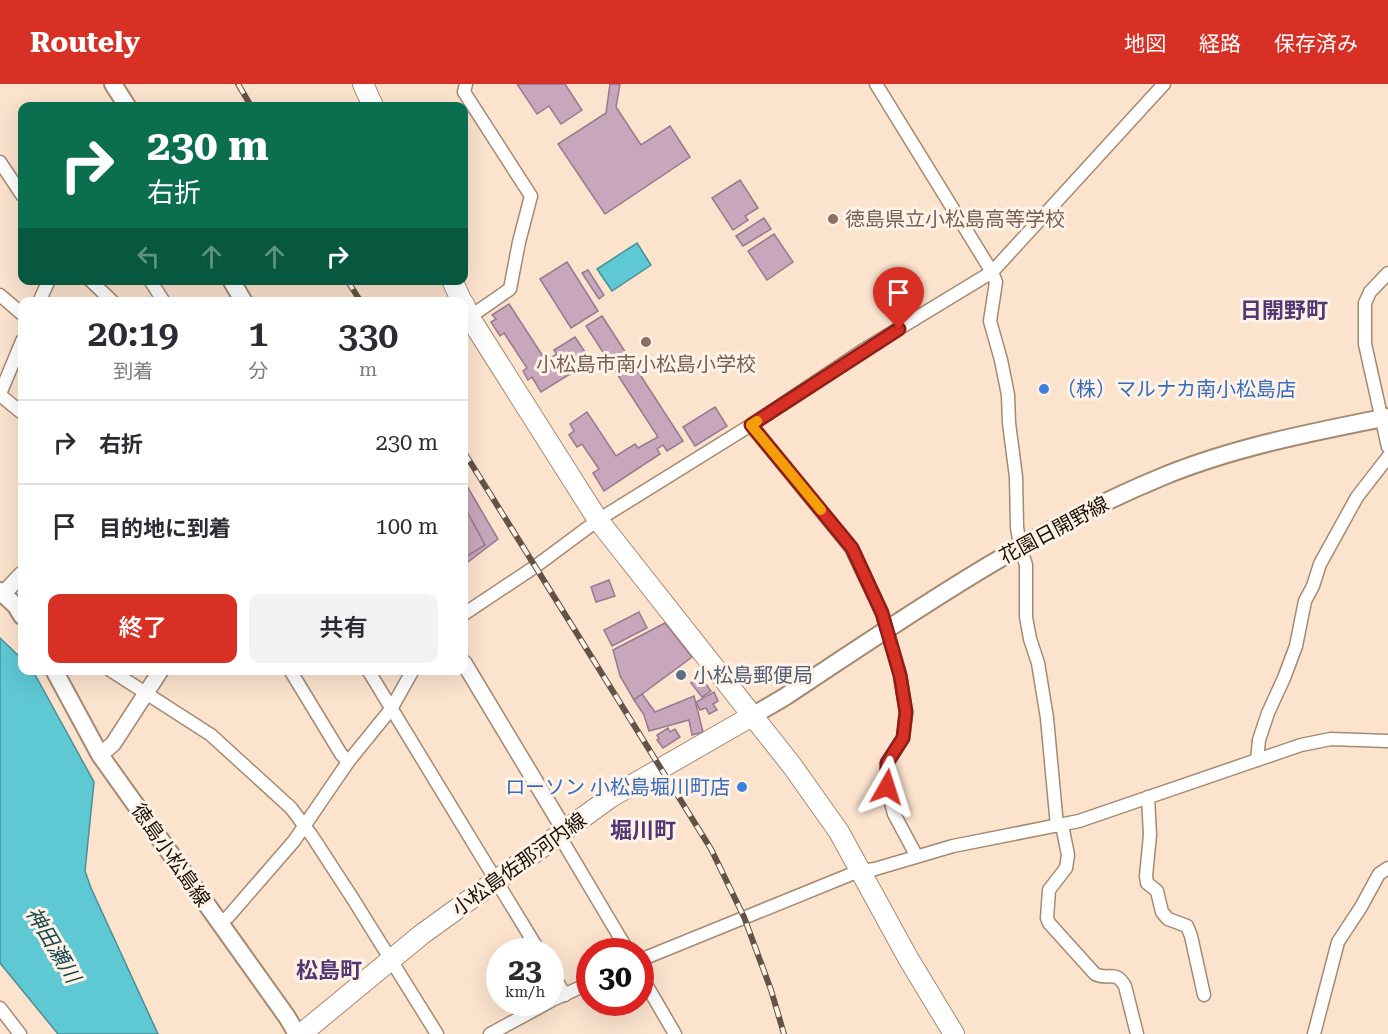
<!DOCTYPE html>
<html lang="ja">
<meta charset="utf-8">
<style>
:root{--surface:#fff;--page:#f2f2f3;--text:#2b2b33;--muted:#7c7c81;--line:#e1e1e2;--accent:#d93025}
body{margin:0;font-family:"Roboto Serif","Noto Sans JP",serif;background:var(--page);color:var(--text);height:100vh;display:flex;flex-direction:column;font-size:22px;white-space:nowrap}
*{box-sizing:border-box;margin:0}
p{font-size:20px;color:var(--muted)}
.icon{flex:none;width:33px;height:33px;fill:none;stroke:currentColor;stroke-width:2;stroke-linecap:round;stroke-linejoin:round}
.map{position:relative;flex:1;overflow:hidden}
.sheet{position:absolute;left:18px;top:213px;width:450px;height:378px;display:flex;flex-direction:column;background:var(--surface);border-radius:12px;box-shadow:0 6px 24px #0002}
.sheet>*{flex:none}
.banner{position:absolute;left:18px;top:18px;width:450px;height:183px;border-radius:12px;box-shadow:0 6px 24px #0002;background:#0b6e4f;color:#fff;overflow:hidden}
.speed{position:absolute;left:486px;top:854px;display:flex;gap:12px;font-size:30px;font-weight:700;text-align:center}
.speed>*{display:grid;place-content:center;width:78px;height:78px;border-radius:50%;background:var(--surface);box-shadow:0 6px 24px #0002;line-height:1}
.speed small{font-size:15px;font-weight:400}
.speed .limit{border:9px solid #d22;background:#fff;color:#111}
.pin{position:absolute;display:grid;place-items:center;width:51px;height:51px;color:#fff;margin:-62px -26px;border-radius:50% 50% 50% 0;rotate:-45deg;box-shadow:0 0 6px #0007}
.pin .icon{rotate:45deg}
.me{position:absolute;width:66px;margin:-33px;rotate:6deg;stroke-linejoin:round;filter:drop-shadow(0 0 4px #0008)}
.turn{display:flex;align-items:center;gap:21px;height:126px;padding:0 30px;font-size:27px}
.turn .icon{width:78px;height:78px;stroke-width:2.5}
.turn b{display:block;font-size:42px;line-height:51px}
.lanes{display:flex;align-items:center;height:57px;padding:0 30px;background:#0003;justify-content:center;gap:30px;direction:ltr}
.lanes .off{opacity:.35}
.eta{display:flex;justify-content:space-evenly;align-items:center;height:102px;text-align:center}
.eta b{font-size:36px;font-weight:600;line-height:42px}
.primary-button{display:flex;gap:12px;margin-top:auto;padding:12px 30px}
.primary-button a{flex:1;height:69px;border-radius:12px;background:var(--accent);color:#fff;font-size:24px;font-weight:600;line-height:69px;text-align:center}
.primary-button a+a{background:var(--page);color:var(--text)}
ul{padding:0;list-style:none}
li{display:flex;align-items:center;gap:18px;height:84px;padding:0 30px;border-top:2px solid var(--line)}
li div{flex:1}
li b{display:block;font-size:22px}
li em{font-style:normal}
header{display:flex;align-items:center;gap:36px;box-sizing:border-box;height:84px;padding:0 30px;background:var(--accent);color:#fff}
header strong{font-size:28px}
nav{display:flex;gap:33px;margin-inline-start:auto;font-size:21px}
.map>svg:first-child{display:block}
</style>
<header>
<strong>Routely</strong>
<nav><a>地図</a><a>経路</a><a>保存済み</a></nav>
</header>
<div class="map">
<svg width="1388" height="950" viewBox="0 0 1388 950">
<rect width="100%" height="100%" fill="#fbe3ce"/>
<!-- water -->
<g fill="#5ec8d3" stroke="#499096" stroke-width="1.5">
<path d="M637,159L651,181L612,207L597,185Z"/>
<path d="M0,554L22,575V586L33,587L94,698L85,787L91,804L158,950H58L0,879Z"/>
</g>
<!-- building -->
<g fill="#c8a7bd" stroke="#98798e" stroke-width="1.5">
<path d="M517,0H565L582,26L561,40L549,22L537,30Z"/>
<path d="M610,0H620L616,23L641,61L670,42L690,73L605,130L558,60L606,29Z"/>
<path d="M740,96L758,124L745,132L748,136L733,146L712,114Z"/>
<path d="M764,134L771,145L743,162L736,152Z"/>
<path d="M774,150L793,178L767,196L748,167Z"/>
<path d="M567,178L598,227L571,244L540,195Z"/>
<path d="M588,186L604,211L599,215L582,189Z"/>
<path d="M509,220L546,277L557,270L554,266L575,253L591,277L541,308L532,293L528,296L523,287L527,284L504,249L500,252L491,238L496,235L492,231Z"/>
<path d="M602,232L683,357L667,367L663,361L657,365L660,370L604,407L593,389L599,385L582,360L577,363L569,351L574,347L570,340L587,328L616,372L635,360L638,364L658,353L586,242Z"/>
<path d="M715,323L727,342L695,362L683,343Z"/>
<path d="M464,397L498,455L464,481Z"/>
<path d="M464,422L485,461L464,474Z"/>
<path d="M609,496L615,512L596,518L591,503Z"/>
<path d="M639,528L647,544L612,562L604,546Z"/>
<path d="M665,539L692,573L634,616L620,592L613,566Z"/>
<path d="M700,592L711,607L702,613L691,599Z"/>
<path d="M714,608L718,617L713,620L717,626L709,630L706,624L700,626L696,618Z"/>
<path d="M642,610L655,628L694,612L703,648L692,651L689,636L649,647L644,631L634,616Z"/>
<path d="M668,644L670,648L675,645L680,653L663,664L657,656L659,655L657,651Z"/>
</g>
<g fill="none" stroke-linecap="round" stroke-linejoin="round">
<defs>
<g id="minor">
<path d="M876,0L992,188L996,198L990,237L1001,276L1008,311L1009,339L1016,393L1017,443L1020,462L1026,481V533L1030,555L1038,579L1047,634L1057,742"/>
<path d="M0,78L22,111"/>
<path d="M1388,189L1370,208L1365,219V260L1388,363"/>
<path d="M90,196L113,218"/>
<path d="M150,196L164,218"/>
<path d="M0,211L22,230"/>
<path d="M39,218L49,196"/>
<path d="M464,237L510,205L519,158L531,112L464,8L466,0"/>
<path d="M0,310L22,257"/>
<path d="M0,311L22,329"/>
<path d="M751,341L851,464L882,529L900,591L906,628L903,654L887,679V703L894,730L916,771"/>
<path d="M464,530L536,482L598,436L751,341L862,267L992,188L1164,0"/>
<path d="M110,586L211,651L291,724L312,752L353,815L437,950"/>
<path d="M290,586L341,670L348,678"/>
<path d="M368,586L539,867"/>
<path d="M1257,676L1259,656L1268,629L1284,594L1296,562L1305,517L1313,502L1320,480L1357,413L1388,373"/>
<path d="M1148,713L1150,751L1146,792L1147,799L1157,807L1162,828L1168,835L1187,842L1191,852L1204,911"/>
<path d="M1062,741L1068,771L1066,784L1049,806L1047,834L1049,839L1095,890C1109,897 1115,885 1125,902L1137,950"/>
<path d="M559,751L628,867"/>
<path d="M220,838L228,833L294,757L348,678L391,625L413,586"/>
<path d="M640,876L859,787L875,785L953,762L1079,737L1301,661L1331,655L1388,657"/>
<path d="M550,886L565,911"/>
<path d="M640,890L675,950"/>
<path d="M550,917L590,899"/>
<path d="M0,924L20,950"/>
<path d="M490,950L549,918"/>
<path d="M1314,950L1338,858L1361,823L1379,790L1388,784"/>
</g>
<g id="tertiary">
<path d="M3,510L22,490"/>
<path d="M464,579L565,747"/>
<path d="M100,671L113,660L161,586"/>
</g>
<g id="secondary">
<path d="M113,0L127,22"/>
<path d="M231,196L244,218"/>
<path d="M0,507L16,522L22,532"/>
<path d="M54,586L100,671L287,933L297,950"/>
<path d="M752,632L783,614C906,533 1027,448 1164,392C1235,363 1313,348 1388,333"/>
</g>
<g id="primary">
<path d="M363,0L373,22"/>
<path d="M452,196L462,218"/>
<path d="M464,220L470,234L598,436L793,683L839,748L908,874L954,950"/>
<path d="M301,950L421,851L611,713L752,632"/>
</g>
</defs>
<!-- minor casing -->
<use href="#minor" stroke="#a58a71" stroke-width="15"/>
<!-- tertiary casing -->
<use href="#tertiary" stroke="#a58a71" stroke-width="18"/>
<!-- secondary casing -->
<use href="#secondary" stroke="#a58a71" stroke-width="20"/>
<!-- primary casing -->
<use href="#primary" stroke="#a58a71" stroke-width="22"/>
<!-- minor -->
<use href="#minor" stroke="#fff" stroke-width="12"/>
<!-- tertiary -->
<use href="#tertiary" stroke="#fff" stroke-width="15"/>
<!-- secondary -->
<use href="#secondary" stroke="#fff" stroke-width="16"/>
<!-- primary -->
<use href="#primary" stroke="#fff" stroke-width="20"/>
<defs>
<g id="rail">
<path d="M238,0L251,22"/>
<path d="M347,196L361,218"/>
<path d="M464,368L711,765L744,833L771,906L784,950"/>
</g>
</defs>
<!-- rail casing -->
<use href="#rail" stroke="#625346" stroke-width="6"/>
<!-- rail -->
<use href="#rail" stroke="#fff3e8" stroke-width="4" stroke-dasharray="11" stroke-linecap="butt"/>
</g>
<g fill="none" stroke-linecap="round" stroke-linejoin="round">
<defs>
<path id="route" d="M887,703V679L903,654L906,628L900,591L882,529L852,464L751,341L899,245"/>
</defs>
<!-- route casing -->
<use href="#route" stroke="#8d1f18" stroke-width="15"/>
<!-- route -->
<use href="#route" stroke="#d93025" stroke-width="10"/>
<!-- slow -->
<path stroke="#f59e0b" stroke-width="10" d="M757,337L751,341L821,426"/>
</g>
<!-- markers -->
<g fill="#8d6e63" stroke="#fff3e8" stroke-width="2">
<circle cx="833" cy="135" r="6"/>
<circle cx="646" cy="258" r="6"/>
</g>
<g fill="#3f7fe0" stroke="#fff3e8" stroke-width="2">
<circle cx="1044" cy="305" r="6"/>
<circle cx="742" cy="703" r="6"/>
</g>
<circle fill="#5c6f8a" stroke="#fff3e8" stroke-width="2" cx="681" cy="591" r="6"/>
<g text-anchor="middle" stroke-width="6" stroke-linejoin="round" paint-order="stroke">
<!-- education labels -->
<g font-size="20" fill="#785e54" stroke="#fff3e8" text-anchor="start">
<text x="845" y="142">徳島県立小松島高等学校</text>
<text x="646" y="287" text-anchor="middle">小松島市南小松島小学校</text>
</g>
<!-- shop labels -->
<g font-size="20" fill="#366cbe" stroke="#fff3e8" text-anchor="start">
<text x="1056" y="312">（株）マルナカ南小松島店</text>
<text x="730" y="710" text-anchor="end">ローソン 小松島堀川町店</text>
</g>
<!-- street labels -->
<g font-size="20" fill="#190f06" stroke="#fff3e8">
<text transform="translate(1054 446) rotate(-28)" y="7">花園日開野線</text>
<text transform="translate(171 771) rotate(55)" y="7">徳島小松島線</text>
<text transform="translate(519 780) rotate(-36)" y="7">小松島佐那河内線</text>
</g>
<!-- service labels -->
<g font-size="20" fill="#4e5e75" stroke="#fff3e8" text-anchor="start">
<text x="693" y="598">小松島郵便局</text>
</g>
<!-- water labels -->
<g font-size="21" font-style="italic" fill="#18474d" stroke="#fff3e8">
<text transform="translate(53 861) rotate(59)" y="7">神田瀬川</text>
</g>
<!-- quarter labels -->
<g font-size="22" font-weight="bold" fill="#523772" stroke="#fff3e8">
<text x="1284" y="234">日開野町</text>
<text x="643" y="754">堀川町</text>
<text x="329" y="894">松島町</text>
</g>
</g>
</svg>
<div class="speed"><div>23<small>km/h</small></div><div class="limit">30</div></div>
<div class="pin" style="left:899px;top:245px;background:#d93025"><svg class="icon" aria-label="arrive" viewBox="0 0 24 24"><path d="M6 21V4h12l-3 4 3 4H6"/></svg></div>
<svg class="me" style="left:887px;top:703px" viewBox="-20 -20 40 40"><path d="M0-17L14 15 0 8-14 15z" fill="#d93025" stroke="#fff" stroke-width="4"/></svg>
<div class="banner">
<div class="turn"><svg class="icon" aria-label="right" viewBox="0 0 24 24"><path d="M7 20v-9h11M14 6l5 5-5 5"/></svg><div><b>230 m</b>右折</div></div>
<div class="lanes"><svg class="icon off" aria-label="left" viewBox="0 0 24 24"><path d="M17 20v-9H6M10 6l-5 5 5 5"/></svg><svg class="icon off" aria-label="ahead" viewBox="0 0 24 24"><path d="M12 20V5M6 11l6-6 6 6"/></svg><svg class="icon off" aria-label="ahead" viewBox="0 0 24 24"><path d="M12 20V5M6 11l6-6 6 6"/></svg><svg class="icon" aria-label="right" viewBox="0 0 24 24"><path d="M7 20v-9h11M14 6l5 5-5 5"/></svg></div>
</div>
<section class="sheet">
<div class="eta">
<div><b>20:19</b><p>到着</p></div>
<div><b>1</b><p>分</p></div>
<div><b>330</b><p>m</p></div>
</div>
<ul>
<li><svg class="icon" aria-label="right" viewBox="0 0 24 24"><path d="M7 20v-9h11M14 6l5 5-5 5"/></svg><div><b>右折</b></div><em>230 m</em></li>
<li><svg class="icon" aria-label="arrive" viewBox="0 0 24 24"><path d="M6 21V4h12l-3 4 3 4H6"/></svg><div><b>目的地に到着</b></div><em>100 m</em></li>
</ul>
<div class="primary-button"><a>終了</a><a>共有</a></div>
</section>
</div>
